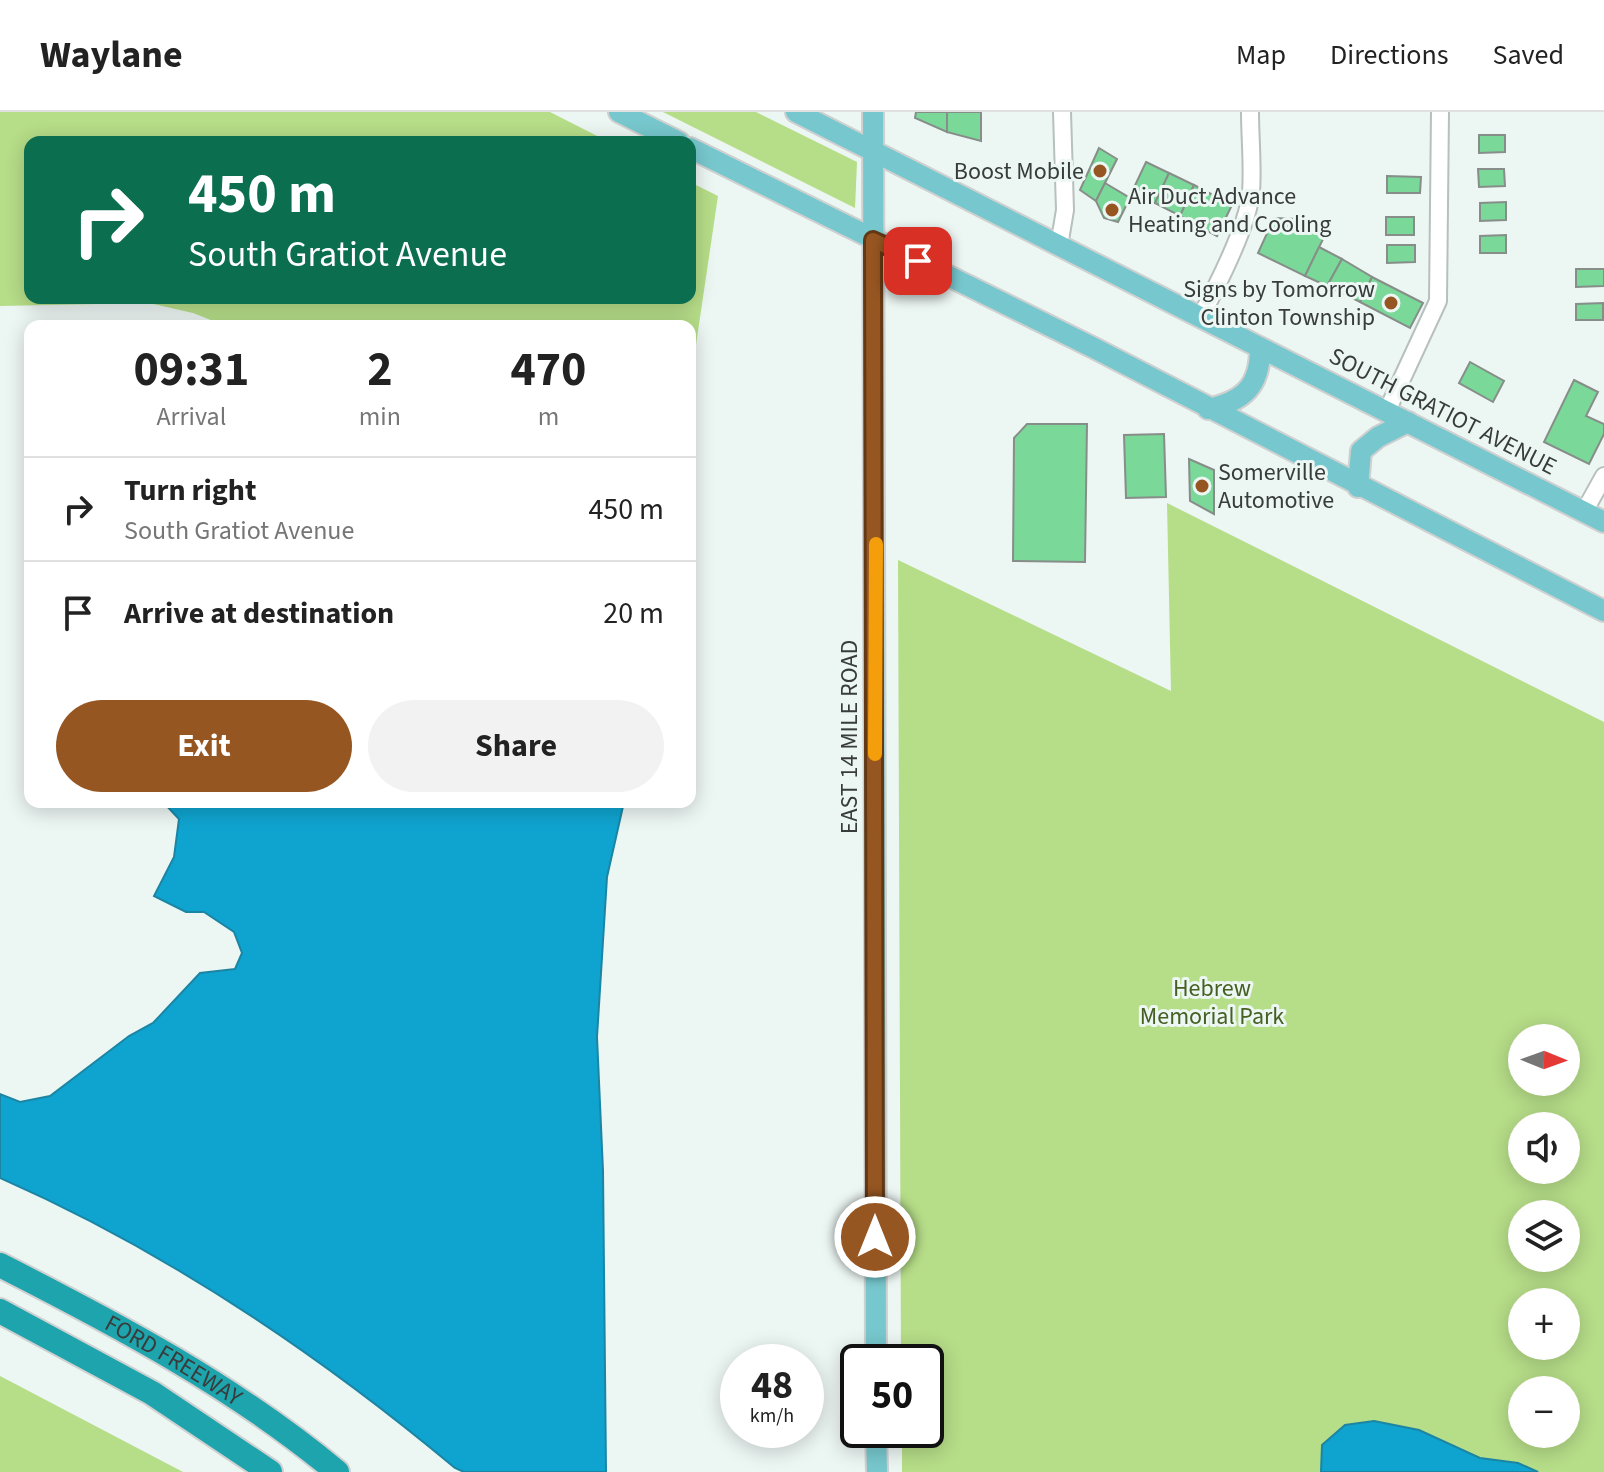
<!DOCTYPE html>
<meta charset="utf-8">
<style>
:root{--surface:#fff;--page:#f2f2f2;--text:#222;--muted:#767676;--line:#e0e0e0;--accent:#965621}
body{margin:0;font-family:"Source Sans 3",sans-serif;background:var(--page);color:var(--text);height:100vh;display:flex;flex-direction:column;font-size:30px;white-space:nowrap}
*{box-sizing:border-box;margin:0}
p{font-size:26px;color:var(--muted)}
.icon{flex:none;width:44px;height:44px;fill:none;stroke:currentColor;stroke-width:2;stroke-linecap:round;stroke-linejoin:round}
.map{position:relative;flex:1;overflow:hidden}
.drawer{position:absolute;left:24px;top:208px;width:672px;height:488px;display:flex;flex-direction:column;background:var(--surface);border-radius:16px;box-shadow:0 4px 20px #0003}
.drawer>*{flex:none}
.guide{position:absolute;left:24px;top:24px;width:672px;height:168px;border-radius:16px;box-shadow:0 4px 20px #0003;background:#0b6e4f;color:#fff;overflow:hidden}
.needle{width:52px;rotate:91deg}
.controls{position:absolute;left:1508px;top:912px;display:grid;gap:16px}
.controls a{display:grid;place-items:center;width:72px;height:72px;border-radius:50%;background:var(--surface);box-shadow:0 4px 20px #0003;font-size:40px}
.speed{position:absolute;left:720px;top:1232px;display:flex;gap:16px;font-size:40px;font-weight:700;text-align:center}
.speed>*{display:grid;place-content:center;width:104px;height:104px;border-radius:50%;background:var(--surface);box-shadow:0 4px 20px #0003;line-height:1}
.speed small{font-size:20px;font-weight:400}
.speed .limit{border:4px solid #111;border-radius:12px;background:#fff;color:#111}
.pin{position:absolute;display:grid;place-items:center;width:68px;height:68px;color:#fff;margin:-34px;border-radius:16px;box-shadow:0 4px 12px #0006}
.me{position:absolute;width:88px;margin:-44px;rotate:0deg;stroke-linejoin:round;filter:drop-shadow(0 0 6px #0008)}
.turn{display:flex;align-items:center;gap:28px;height:168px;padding:0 32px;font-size:36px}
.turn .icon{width:104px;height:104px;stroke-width:2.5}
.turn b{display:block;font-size:56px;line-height:68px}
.eta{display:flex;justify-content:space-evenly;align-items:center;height:136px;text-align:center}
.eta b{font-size:48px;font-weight:700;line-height:56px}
.action{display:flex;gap:16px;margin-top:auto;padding:16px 32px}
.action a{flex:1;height:92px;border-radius:48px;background:var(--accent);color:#fff;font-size:32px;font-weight:700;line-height:92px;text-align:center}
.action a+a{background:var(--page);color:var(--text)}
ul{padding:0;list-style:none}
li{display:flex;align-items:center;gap:24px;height:104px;padding:0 32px;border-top:2px solid var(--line)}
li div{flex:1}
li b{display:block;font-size:30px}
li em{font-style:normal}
header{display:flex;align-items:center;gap:48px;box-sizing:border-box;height:112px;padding:0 40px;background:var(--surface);border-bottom:2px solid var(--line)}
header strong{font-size:38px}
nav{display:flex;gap:44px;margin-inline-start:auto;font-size:28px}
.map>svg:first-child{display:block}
</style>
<header>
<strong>Waylane</strong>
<nav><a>Map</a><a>Directions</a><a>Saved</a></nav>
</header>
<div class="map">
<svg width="1604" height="1360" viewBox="0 0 1604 1360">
<rect width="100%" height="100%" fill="#ecf6f3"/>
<!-- green -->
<g fill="#b6dd88" fill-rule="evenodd">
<path d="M0,0H550L609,30H30V186H690V70L718,84L690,273V214H226L193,201L149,191L0,194Z"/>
<path d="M663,0H756L857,50L855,96Z"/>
<path d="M1167,391L1604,610V1360H902V1318H926V1250H901L898,448L1171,579ZM1522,926H1566V970H1522ZM1522,1014H1566V1058H1522ZM1522,1102H1566V1146H1522ZM1522,1190H1566V1234H1522ZM1522,1278H1566V1322H1522Z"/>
<path d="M0,1264L183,1360H0Z"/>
</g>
<!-- water -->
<g fill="#0fa4d0" stroke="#1b85a3" stroke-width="2">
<path d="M163,690H624L607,765L597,925L603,1059L606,1360H464L455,1356C316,1240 166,1139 0,1066V982L20,990L50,984L129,924L153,911L200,861L235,857L242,841L234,820L204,800H186L154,784L174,745L179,707Z"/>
<path d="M1374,1309L1419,1318L1480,1346L1518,1351L1538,1360H1321L1322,1333L1345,1313Z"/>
</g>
<!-- building -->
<g fill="#7ad899" stroke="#878e89" stroke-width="2">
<path d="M916,0H947V20L915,6Z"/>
<path d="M947,0H981V29L947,20Z"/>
<path d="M1479,23H1505V40L1479,41Z"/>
<path d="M1099,36L1117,47L1096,89L1080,78Z"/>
<path d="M1146,50L1169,61L1155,91L1131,82Z"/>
<path d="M1478,57H1504L1505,74L1479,75Z"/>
<path d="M1169,61L1194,73L1180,104L1155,91Z"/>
<path d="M1387,64L1421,65L1420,81H1387Z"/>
<path d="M1105,71L1130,86L1118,110L1104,106L1096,89Z"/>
<path d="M1194,73L1232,93L1217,124L1180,104Z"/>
<path d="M1506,90V108L1480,109V91Z"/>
<rect x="1386" y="105" width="28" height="18"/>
<path d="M1274,106L1297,107L1326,121L1305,164L1258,141Z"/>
<path d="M1506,123V141H1480V124Z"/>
<path d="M1387,133H1415V150L1387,151Z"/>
<path d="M1319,135L1342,147L1327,174L1305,164Z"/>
<path d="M1342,147L1372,165L1360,190L1327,174Z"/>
<path d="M1576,157H1604V174L1576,175Z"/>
<path d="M1372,165L1423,191L1410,216L1360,190Z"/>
<path d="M1603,191V208H1576V192Z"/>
<path d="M1470,250L1504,269L1493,290L1459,271Z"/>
<path d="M1574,268L1598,280L1586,304L1604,312V322L1589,352L1544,330Z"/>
<path d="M1027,312H1087L1085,450L1013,449L1014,326Z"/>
<path d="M1164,322L1166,385L1126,386L1124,323Z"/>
<path d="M1189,347L1214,358V402L1190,389Z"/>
</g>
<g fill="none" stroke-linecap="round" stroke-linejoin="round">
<defs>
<g id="minor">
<path d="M1059,134L1065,98L1062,0"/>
<path d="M1200,206C1216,176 1248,114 1251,80C1253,54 1250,26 1250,0"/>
<path d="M1387,299L1438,189L1440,0"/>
<path d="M1584,400L1604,364"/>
</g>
<g id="major">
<path d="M619,0L679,30"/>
<path d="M796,0L1604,410"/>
<path d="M873,0L876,1250"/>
<path d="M690,36L1094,236L1604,499"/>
<path d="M1208,297C1244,289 1260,274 1260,237"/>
<path d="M1358,375L1361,339L1378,325L1408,310"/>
<path d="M876,1318L877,1360"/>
</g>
<g id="highway">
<path id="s1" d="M0,1153C118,1213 235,1275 337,1360"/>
<path d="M0,1199L152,1281L270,1360"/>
</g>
</defs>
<!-- minor casing -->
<use href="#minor" stroke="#b7c0be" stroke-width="20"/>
<!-- major casing -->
<use href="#major" stroke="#cfd0d0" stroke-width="24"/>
<!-- highway casing -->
<use href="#highway" stroke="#cfd0d0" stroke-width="28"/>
<!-- minor -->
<use href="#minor" stroke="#fff" stroke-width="16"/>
<!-- major -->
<use href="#major" stroke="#77c8ce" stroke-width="20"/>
<!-- highway -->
<use href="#highway" stroke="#1da4ad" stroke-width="24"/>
</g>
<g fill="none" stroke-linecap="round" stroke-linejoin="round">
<defs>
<path id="route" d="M875,1125L873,128L918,149"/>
</defs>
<!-- route casing -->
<use href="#route" stroke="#623815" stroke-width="20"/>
<!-- route -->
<use href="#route" stroke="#965621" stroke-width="14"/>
<!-- slow -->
<path stroke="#f59e0b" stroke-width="14" d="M875,642L876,432"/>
</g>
<!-- markers -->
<g fill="#965621" stroke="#ecf6f3" stroke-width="3">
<circle cx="1100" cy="59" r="8"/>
<circle cx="1112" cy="98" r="8"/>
<circle cx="1391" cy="191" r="8"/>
<circle cx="1202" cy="374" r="8"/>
</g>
<g text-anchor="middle" stroke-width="6" stroke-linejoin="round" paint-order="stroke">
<!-- poi labels -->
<g font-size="24" fill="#383c3b" stroke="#ecf6f3" text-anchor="end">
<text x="1084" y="67">Boost Mobile</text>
<text x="1128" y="92" text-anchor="start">Air Duct Advance<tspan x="1128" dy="28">Heating and Cooling</tspan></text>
<text x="1375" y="185">Signs by Tomorrow<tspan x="1375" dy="28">Clinton Township</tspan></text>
<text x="1218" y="368" text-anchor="start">Somerville<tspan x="1218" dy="28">Automotive</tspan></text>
</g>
<!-- street labels -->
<g font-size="24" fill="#383c3b" stroke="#ecf6f3">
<text transform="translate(1443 299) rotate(27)" y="8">SOUTH GRATIOT AVENUE</text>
<text transform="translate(849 625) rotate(-90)" y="8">EAST 14 MILE ROAD</text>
<text dy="8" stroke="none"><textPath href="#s1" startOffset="198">FORD FREEWAY</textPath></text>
</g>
<!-- park labels -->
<g font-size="24" fill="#456022" stroke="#ecf6f3">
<text x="1212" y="884">Hebrew<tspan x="1212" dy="28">Memorial Park</tspan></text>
</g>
</g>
</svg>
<div class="controls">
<a><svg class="needle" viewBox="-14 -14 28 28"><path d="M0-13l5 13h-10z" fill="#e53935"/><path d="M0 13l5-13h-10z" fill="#767676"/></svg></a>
<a><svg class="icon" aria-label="sound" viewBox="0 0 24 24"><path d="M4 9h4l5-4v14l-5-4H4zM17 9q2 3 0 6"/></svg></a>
<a><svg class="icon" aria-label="layers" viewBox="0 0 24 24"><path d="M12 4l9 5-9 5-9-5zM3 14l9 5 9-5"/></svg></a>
<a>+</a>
<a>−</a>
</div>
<div class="speed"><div>48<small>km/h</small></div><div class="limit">50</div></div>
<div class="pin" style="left:918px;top:149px;background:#d93025"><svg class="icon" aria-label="arrive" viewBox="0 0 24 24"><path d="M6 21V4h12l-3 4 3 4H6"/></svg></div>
<svg class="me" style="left:875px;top:1125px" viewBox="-20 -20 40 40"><circle r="17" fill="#965621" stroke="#fff" stroke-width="3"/><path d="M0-11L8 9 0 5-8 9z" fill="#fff"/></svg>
<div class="guide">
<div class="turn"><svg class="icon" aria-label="right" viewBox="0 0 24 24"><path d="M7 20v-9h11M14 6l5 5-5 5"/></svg><div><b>450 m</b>South Gratiot Avenue</div></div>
</div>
<section class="drawer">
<div class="eta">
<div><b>09:31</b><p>Arrival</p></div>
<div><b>2</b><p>min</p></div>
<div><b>470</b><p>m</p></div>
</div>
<ul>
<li><svg class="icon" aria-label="right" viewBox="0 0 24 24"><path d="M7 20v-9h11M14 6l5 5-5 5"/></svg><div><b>Turn right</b><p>South Gratiot Avenue</p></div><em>450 m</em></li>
<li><svg class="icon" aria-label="arrive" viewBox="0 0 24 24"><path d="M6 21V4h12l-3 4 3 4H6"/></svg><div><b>Arrive at destination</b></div><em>20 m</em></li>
</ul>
<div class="action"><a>Exit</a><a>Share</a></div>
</section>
</div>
